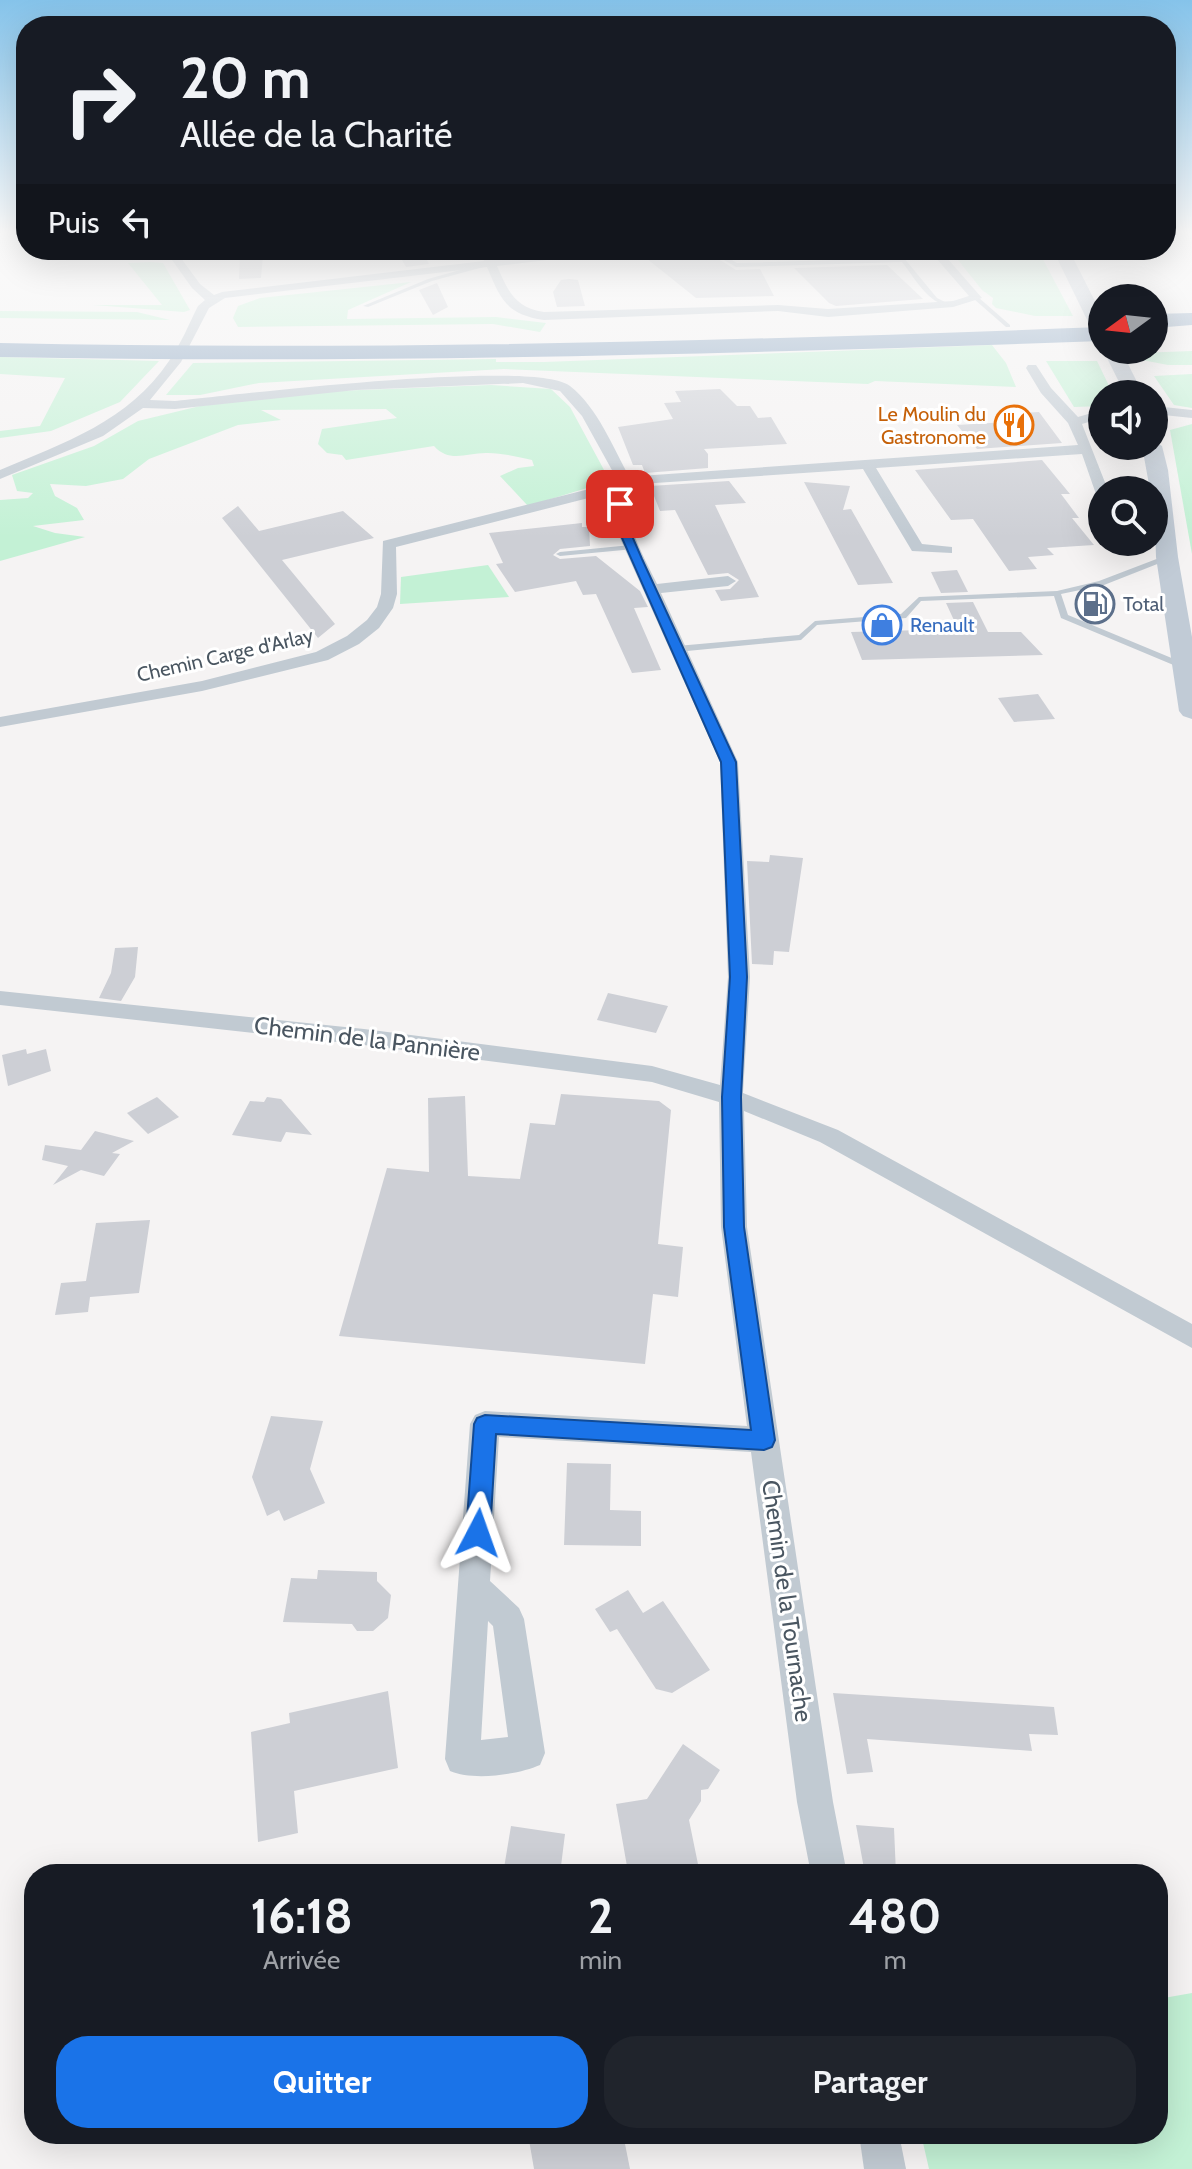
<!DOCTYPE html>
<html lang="fr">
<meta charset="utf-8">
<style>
:root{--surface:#171b24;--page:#20242c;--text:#f1f3f6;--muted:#9ea1a6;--accent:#1a73e8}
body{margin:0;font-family:Cabin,sans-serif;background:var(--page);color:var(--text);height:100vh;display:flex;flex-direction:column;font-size:30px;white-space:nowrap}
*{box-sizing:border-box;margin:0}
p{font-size:26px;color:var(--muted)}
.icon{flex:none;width:44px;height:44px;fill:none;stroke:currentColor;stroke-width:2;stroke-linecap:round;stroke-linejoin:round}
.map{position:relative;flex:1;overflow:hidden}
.details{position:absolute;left:24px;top:1864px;width:1144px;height:280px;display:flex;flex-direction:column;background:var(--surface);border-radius:32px;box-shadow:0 8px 32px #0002}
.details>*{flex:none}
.banner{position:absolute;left:16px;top:16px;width:1160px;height:244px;border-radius:32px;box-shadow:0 8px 32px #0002;background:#171b24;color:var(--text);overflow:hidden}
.needle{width:52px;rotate:255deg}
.tools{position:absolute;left:1088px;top:284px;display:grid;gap:16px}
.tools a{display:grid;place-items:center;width:80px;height:80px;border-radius:50%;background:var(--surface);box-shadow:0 8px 32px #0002;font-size:40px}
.pin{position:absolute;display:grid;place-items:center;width:68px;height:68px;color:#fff;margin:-34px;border-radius:16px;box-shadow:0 4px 12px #0006}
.me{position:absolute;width:88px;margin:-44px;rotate:4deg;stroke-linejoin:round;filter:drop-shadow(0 0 6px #0008)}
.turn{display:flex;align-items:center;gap:28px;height:168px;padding:0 32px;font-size:36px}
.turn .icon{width:104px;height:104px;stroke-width:2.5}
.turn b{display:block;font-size:56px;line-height:68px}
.then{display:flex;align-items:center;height:76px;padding:0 32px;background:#0003;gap:16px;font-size:30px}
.eta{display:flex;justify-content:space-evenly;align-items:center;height:136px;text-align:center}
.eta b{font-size:48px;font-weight:800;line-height:56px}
.primary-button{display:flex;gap:16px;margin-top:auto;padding:16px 32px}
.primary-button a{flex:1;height:92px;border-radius:32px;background:var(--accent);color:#fff;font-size:32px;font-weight:800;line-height:92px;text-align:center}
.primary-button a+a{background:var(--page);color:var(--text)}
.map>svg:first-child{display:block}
</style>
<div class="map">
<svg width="1192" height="2169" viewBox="0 0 1192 2169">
<rect width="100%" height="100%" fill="#f5f3f3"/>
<!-- green -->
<g fill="#c3f1d5">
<path d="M950,250H1038L1073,316H1035L996,308L992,304L993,298L982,290Z"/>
<path d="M151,262L163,263L190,310L184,312L93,305H162L128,263Z"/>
<path d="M411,282L348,310L347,319L496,317L546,323L540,332L493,324L238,327L233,318L238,306L260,298Z"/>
<path d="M0,311L137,312L170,320L0,318Z"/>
<path d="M992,345L1006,363L1016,387L875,381L868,384L504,369L259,383L200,395H166L193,363L496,359V362H544Z"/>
<path d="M1192,351V365H1168L1142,360L1138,353Z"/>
<path d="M0,357L159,361L120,402L51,431L0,438V431L40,426L65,378L0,374Z"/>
<path d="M1046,361H1097L1113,394H1102V406L1074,407Z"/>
<path d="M1192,374V408L1174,405L1154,376Z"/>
<path d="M491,385L551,389L570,407L610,481L528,506L500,476L518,468L534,466L532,460C519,457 502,453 488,453C468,452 450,464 434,446L346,460L342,455L327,453L318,444L322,429L397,418L386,409L261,410L281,420L238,425L149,459L123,479L86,486L50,484L55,496L77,508L84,520L33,526L55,533L85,537L0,561V500L28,498L33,493L17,491L12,475L94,446L138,421L200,406L309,392Z"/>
<path d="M1192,424V554L1170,430Z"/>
<path d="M488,565L509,597L400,604L401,577Z"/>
<path d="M1192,1993V2169H929L921,2134H1158V1999Z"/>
</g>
<!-- building -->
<g fill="#cdcfd5">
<path d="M422,250L429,264L406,267L398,253Z"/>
<path d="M680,250H704L736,270L760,269L774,296L696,298L641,254Z"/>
<path d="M873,252L877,256L785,259L781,255Z"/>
<path d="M263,255L261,278L239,279L240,256Z"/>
<path d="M887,265L923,299L836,306L829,303L794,268Z"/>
<path d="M569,279L578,280L585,306L557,307L553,292L561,280Z"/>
<path d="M437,283L448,307L433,315L419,290Z"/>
<path d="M720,389L737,406H750L758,418L771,417L787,444L704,449L708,454V468L645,473L642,465H633L618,427L673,419L664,403L681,402L675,391Z"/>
<path d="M1039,412L1062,443L977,449L957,425L1006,422L999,414Z"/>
<path d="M1042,460L1070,494H1061L1079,518H1072L1094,545L1047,548L1054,555L1028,557L1037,569L1009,571L973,519L951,520L915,470Z"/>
<path d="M729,481L746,503L715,505L759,597L721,601L715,590L730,589L739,580L728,573L708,575L675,510L660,511L650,486Z"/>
<path d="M804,482L850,486L843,510L851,509L893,583L858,585Z"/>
<path d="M238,506L259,531L343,511L374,538L282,560L335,624L318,638L222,518Z"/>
<path d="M582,523V527H589L590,546L560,549L553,555L560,559L596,556L640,591L648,607L634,608L661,670L632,673L596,594L583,595L576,581L515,592L496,564L503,563L489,533Z"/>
<path d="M957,570L968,592L941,593L931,572Z"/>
<path d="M973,602L988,632H1021L1043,655L862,660L851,632L958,629L946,603Z"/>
<path d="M1038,694L1055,719L1014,722L998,698Z"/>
<path d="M770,855L803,858L789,952L774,951L773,965L752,964L747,861L769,862Z"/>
<path d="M138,947L135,977L121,1001L99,998L111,973L115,948Z"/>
<path d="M608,993L668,1006L656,1033L597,1020Z"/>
<path d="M26,1049L27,1054L46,1049L51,1071L8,1086L2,1055Z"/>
<path d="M561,1094L659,1101L671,1110L658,1244L683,1247L678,1297L653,1294L645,1364L339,1336L387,1168L429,1172L428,1098L465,1096L468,1176L520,1179L530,1123L555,1125Z"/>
<path d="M157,1097L179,1117L148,1134L127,1113Z"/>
<path d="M267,1097L281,1099L312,1135L286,1132L281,1142L232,1135L250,1101L264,1102Z"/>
<path d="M95,1131L134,1141L112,1153L120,1154L104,1176L81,1170L53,1185L68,1166L42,1160L45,1145L81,1150Z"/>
<path d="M150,1220L139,1293L90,1297L88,1312L55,1315L61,1283L86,1281L96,1223Z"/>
<path d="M271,1416L323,1421L310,1469L325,1503L284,1521L279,1510L267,1516L252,1477Z"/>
<path d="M567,1463L611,1464L610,1510L641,1511V1546L564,1545Z"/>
<path d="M318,1570L377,1572V1581L391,1595L388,1618L373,1631H357L352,1624L283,1622L291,1578L317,1579Z"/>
<path d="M628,1590L643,1613L663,1601L710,1670L672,1693L656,1689L617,1629L610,1632L595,1609Z"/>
<path d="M388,1691L398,1768L294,1791L298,1833L258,1842L251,1732L290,1723L289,1713Z"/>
<path d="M833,1693L1054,1707L1058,1735L1029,1734L1032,1751L867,1739L873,1772L847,1774Z"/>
<path d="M683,1744L720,1770L708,1789L701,1790V1801L689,1820L700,1874H653L651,1868L628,1872L616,1804L647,1799Z"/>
<path d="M856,1825L894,1828L896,1874H865Z"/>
<path d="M511,1826L565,1834L560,1874H503Z"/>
<path d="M528,2134H623L630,2169H534Z"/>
</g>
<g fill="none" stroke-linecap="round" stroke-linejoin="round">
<!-- service -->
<g fill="#c1cad2" fill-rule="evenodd">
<path d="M707,250H714L737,263L904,258L937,298L951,305C930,307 914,277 902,262L736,267Z"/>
<path d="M485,263L487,266L432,281L368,307L363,306L428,279Z"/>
<path d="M974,297H978L1010,325V327H1006L974,299Z"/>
<path d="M631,545H634V549L560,556L556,554L560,552Z"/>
<path d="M1167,555L1171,557L1170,559L1104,585L1061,594L1068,615L1186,664L1187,666L1183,669L1061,618L1054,596L921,601L906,618L817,625L801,640L677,652L673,649L677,646L799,635L815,621L901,614L919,597L1057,591L1099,581Z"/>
</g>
<!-- minor -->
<g fill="#c1cad2" fill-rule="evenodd">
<path d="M165,250H175L200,284L214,295L222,292L484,261L480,250H488L494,260L578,250H610L605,253L497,266C508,291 515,308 544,312L778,305L828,309L953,301L969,296L929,250H940L982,298L953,307L828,317L778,311L544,320C506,314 501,300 487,267L225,298L209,308L181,362L150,400L175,401C235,395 534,358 570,386C598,408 613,448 630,478L628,481H618L582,416L560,391L523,383L356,390L175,409L143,408L103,436L0,479V470C64,443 129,421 169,361C181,344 189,324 198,306L205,300L192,288Z"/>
<path d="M1130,250H1146L1147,252L1142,255Z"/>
<path d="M1028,365H1036L1051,388L1078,417L1102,410V418L1082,424L1108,490H1102V498L1097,497L1082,454L876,468L922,544L952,547V553L912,551L863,469L640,484L633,480L640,476L1078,445L1068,423L1041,393L1026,368Z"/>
<path d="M1154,406L1192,410V418L1154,414Z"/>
<path d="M617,482L631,488C623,523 642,553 657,584L728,576L736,581L728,586L661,593L738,762L750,977L743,1093L838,1130L1192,1324V1348L820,1142L744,1111L747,1227L833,1802L847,1874H811L797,1802L751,1452L499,1437L490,1581L519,1608L524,1619L545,1753L540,1765C517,1775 473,1781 450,1771L445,1759L470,1424L475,1415L485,1411L747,1426L721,1227L719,1102L652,1082L364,1045L0,1005V991L364,1029L652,1066L720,1085L728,977L720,762L616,529L613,504L616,491L396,547L397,594L393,608L379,628L359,644L328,660L202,691L0,727V717L202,681L316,652L347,636L367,620L377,607L381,594L383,541ZM488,1621L493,1626L508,1737L481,1740Z"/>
<path d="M859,2134H899L906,2169H864Z"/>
</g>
<!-- secondary -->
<g fill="#c1cbd6" fill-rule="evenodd">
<path d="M1053,250H1069L1102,315V337L1093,332Z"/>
<path d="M1103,350H1121L1143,394H1125Z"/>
<path d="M1154,441L1162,446L1168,470L1178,557L1192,637V719L1183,716L1179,711L1156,557L1154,490H1150L1142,446H1154Z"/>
</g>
<!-- motorway -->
<g fill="#8ba5c1" fill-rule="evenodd">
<path d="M1192,313V325L1154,328V314Z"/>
<path d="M1102,327V341C735,354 368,364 0,357V343C368,351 735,341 1102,327Z"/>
</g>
</g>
<!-- sky -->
<linearGradient id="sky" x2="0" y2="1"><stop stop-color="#85c3ea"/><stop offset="0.43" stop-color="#fafafa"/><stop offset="1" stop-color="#fafafa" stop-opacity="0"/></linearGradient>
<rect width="1192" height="538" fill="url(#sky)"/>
<!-- route -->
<path fill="#1a73e8" stroke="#114b97" stroke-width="2" d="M620,501L625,504L629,529L642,559L736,762L747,977L741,1097L744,1227L775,1440L772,1447L764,1450L496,1434L490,1533L486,1541L478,1544L469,1541L466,1533L474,1424L477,1418L485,1415L751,1430L724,1227L722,1097L730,977L721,762L618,529L614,504Z"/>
<!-- icons -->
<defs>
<symbol id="restaurant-ring" viewBox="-11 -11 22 22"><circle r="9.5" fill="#fff" stroke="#e8710a" stroke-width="1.5"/><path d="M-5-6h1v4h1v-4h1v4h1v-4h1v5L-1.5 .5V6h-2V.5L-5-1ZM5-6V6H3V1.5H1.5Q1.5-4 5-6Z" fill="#e8710a"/></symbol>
<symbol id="fuel-ring" viewBox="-11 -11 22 22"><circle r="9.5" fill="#fff" stroke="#5c6f8a" stroke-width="1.5"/><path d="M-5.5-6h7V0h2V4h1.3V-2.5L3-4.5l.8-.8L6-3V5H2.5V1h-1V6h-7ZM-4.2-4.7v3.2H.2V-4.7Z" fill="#5c6f8a"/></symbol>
<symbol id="shop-ring" viewBox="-11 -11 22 22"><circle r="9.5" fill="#fff" stroke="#3f7fe0" stroke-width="1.5"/><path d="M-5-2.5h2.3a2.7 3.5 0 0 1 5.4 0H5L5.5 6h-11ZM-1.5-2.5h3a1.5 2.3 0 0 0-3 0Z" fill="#3f7fe0"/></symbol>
</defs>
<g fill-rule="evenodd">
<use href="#restaurant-ring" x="992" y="403" width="44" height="44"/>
<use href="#fuel-ring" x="1073" y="582" width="44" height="44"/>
<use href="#shop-ring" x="860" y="603" width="44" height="44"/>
</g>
<g text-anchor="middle" stroke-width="6" stroke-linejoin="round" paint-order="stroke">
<!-- far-food labels -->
<g font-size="20" fill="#c56008" stroke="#fff" text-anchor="end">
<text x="986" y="421">Le Moulin du<tspan x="986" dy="23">Gastronome</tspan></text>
</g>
<!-- far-service labels -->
<g font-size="20" fill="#4e5e75" stroke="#fff" text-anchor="start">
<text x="1123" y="611">Total</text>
</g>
<!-- far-shop labels -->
<g font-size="20" fill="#366cbe" stroke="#fff" text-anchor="start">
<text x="910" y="632">Renault</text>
</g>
<!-- far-street labels -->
<g font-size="20" fill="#4a5661" stroke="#fff">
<text transform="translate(225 655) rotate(-13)" y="7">Chemin Carge d'Arlay</text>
</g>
<!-- street labels -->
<g font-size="24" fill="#4a5661" stroke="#fff">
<text transform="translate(367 1039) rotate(7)" y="8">Chemin de la Pannière</text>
<text transform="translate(787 1601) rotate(82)" y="8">Chemin de la Tournache</text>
</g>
</g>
</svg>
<div class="tools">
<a><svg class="needle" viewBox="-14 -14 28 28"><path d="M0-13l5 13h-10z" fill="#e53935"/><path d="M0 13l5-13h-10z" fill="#9ea1a6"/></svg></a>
<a><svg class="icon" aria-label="sound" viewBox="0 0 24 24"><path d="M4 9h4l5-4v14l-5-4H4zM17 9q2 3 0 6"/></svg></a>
<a><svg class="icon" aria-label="search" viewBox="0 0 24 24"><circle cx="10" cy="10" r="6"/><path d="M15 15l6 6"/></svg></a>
</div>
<div class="pin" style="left:620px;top:504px;background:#d93025"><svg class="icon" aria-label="arrive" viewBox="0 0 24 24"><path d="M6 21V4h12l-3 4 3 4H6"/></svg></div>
<svg class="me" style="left:478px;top:1533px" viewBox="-20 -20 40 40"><path d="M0-17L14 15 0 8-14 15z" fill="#1a73e8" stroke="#fff" stroke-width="4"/></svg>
<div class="banner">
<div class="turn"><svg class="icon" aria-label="right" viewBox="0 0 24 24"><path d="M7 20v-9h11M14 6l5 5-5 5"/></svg><div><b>20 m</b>Allée de la Charité</div></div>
<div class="then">Puis<svg class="icon" aria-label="left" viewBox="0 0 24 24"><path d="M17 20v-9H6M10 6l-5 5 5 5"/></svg></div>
</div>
<section class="details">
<div class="eta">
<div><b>16:18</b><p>Arrivée</p></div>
<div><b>2</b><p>min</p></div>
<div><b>480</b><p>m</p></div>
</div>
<div class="primary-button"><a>Quitter</a><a>Partager</a></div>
</section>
</div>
